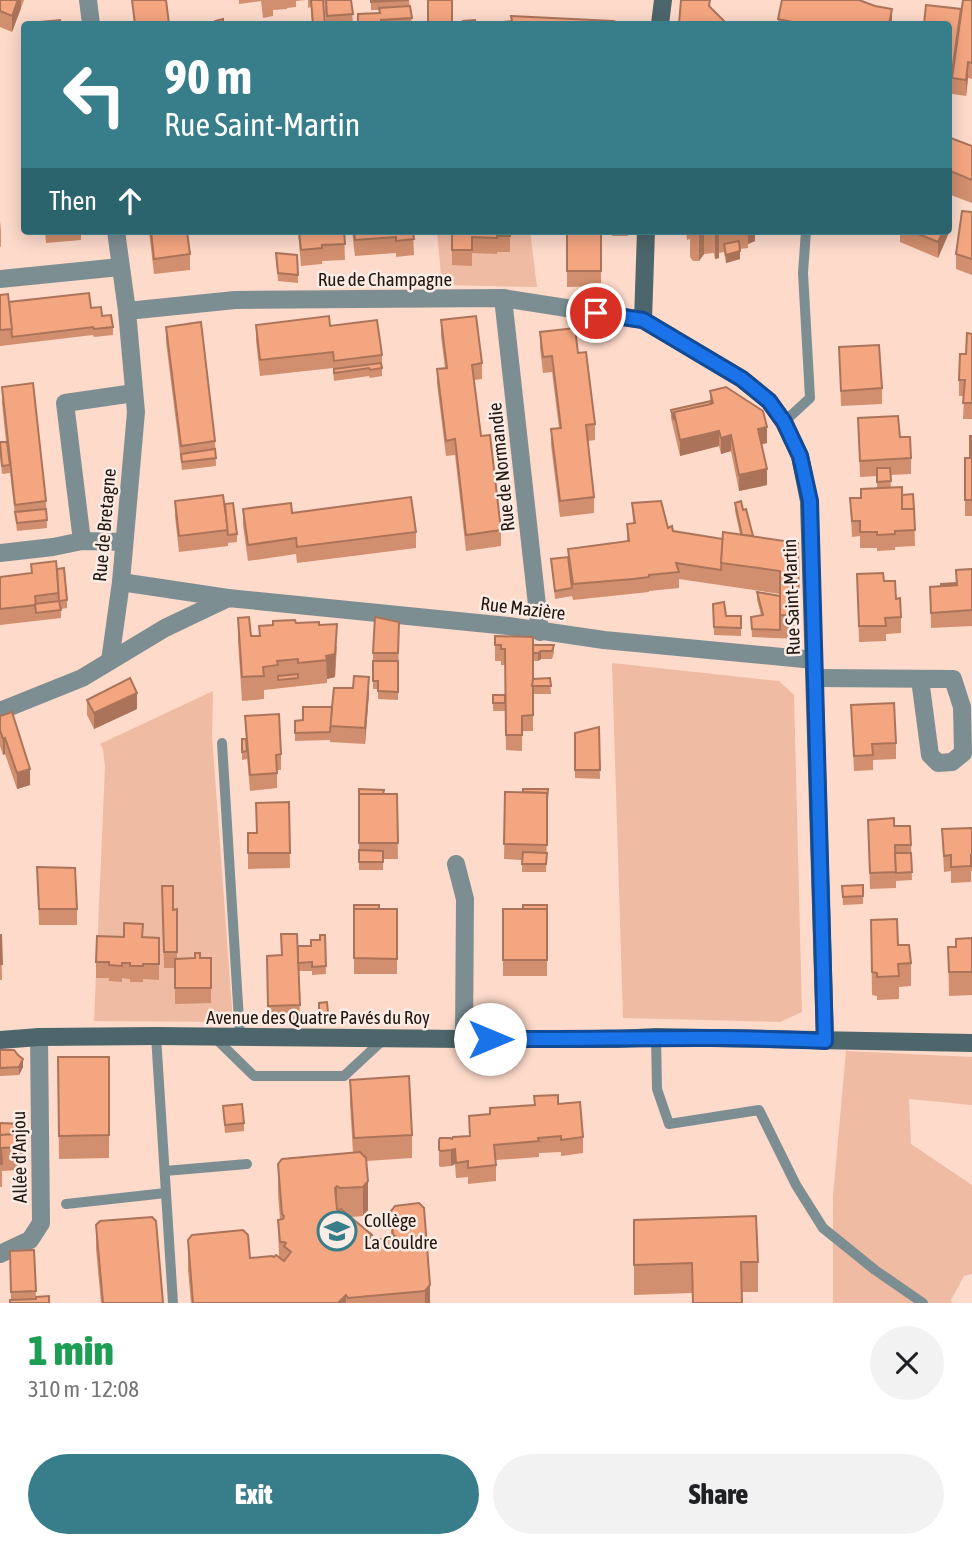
<!DOCTYPE html>
<meta charset="utf-8">
<style>
:root{--surface:#fff;--page:#f2f2f2;--text:#202124;--muted:#757577;--accent:#377d8a}
body{margin:0;font-family:"Asap Condensed",sans-serif;background:var(--page);color:var(--text);height:100vh;display:flex;flex-direction:column;font-size:26px;white-space:nowrap}
*{box-sizing:border-box;margin:0}
p{font-size:23px;color:var(--muted)}
.icon{flex:none;width:38px;height:38px;fill:none;stroke:currentColor;stroke-width:2;stroke-linecap:round;stroke-linejoin:round}
.map{position:relative;height:1303px;overflow:hidden}
.drawer{display:flex;flex-direction:column;background:var(--surface);flex:1}
.drawer>*{flex:none}
.top-card{position:absolute;left:21px;top:21px;width:931px;height:214px;border-radius:7px;box-shadow:0 4px 18px #0003;background:#377d8a;color:#fff;overflow:hidden}
.pin{position:absolute;display:grid;place-items:center;width:60px;height:60px;color:#fff;margin:-30px;border:4px solid #fff;border-radius:50%;box-shadow:0 2px 7px #0007}
.me{position:absolute;width:77px;margin:-38px;rotate:90deg;stroke-linejoin:round;filter:drop-shadow(0 0 5px #0008)}
.turn{display:flex;align-items:center;gap:24px;height:147px;padding:0 28px;font-size:32px}
.turn .icon{width:91px;height:91px;stroke-width:2.5}
.turn b{display:block;font-size:49px;line-height:60px}
.then{display:flex;align-items:center;height:66px;padding:0 28px;background:#0003;gap:14px;font-size:26px}
.round{display:grid;place-items:center;flex:none;width:74px;height:74px;border-radius:37px;background:var(--page)}
.overview{display:flex;align-items:center;justify-content:space-between;height:119px;padding:0 28px}
h1{font-size:42px;font-weight:800;line-height:52px;color:#1e9e55}
.cta{display:flex;gap:14px;margin-top:auto;padding:14px 28px}
.cta a{flex:1;height:80px;border-radius:42px;background:var(--accent);color:#fff;font-size:28px;font-weight:800;line-height:80px;text-align:center}
.cta a+a{background:var(--page);color:var(--text)}
.map>svg:first-child{display:block}
</style>
<div class="map">
<svg width="972" height="1303" viewBox="0 0 972 1303">
<rect width="100%" height="100%" fill="#fddaca"/>
<!-- green -->
<g fill="#f0bba3">
<path d="M437,231H530L537,287L442,285Z"/>
<path d="M612,663L779,681L794,695L802,1012L780,1022L623,1018Z"/>
<path d="M213,691L212,736L233,1022L94,1021L105,767L103,749L100,744Z"/>
<path d="M846,1051L972,1057V1105L909,1099L911,1144L972,1185V1274L964,1276L951,1300L952,1303H833V1196Z"/>
</g>
<g fill="none" stroke-linecap="round" stroke-linejoin="round">
<!-- lane -->
<g stroke="#7d8e92" stroke-width="10">
<path d="M784,422L810,398L803,273L806,231"/>
<path d="M222,743L240,1037"/>
<path d="M156,1036L173,1303"/>
<path d="M214,1037L254,1076H344L384,1039"/>
<path d="M656,1037L657,1089L669,1124L759,1110L796,1185L823,1228L875,1270L923,1303"/>
<path d="M165,1171L247,1164"/>
<path d="M66,1204L166,1193"/>
</g>
<!-- street -->
<g stroke="#7d8e92" stroke-width="18">
<path d="M88,0L91,24"/>
<path d="M0,279L120,267"/>
<path d="M503,298L540,632"/>
<path d="M127,311L235,300L503,298L643,320"/>
<path d="M82,541L65,403L134,393"/>
<path d="M0,553L53,547L82,541L124,542"/>
<path d="M121,582L228,598"/>
<path d="M110,661L121,582L136,412L127,311L116,231"/>
<path d="M815,678L953,679L962,707L963,753L952,762L938,763L930,755L920,679"/>
<path d="M0,711L82,678L165,628L228,598L508,626L604,640L814,660"/>
<path d="M456,864L465,899L464,1039"/>
<path d="M0,1254L30,1240L41,1223L39,1037"/>
</g>
<!-- secondary -->
<g stroke="#4d666b" stroke-width="18">
<path d="M660,24L663,0"/>
<path d="M646,231L643,320L742,379L769,401L784,422L800,456L809,501L825,1041"/>
<path d="M0,1040L39,1037L156,1036L464,1039H617L656,1037L972,1043"/>
</g>
</g>
<!-- wall -->
<g fill="#d28f6f">
<path d="M0,0H24L12,32L0,27Z"/>
<path d="M239,0H306L296,1V7L287,8V9L273,10V16L263,18L261,1L239,4Z"/>
<path d="M308,0H323L325,24H312L311,7L308,8Z"/>
<path d="M324,0H351L353,24H326Z"/>
<path d="M371,0H409L412,24H358L379,13V10H371Z"/>
<path d="M972,0V79L968,78L966,96L952,94L948,123V24L961,17Z"/>
<path d="M778,19L892,24H778Z"/>
<path d="M948,137L972,146V203L948,194Z"/>
<path d="M972,212V275L956,269V254Z"/>
<path d="M0,221L1,231V246L0,247Z"/>
<path d="M950,230L938,258L900,242V231Z"/>
<path d="M45,231H81V240L46,243Z"/>
<path d="M149,231H187L190,254V270L154,274Z"/>
<path d="M298,231H344L345,260L322,261V264L301,266Z"/>
<path d="M352,231H413L414,255L396,257V253L355,256Z"/>
<path d="M452,231H510V252H497V254L472,253V266L452,265Z"/>
<path d="M567,231L601,271V286L567,287Z"/>
<path d="M612,231H629L628,236H612Z"/>
<path d="M686,231H755V241L748,244V248L740,249V259L726,263L724,252L719,253V258L715,259L714,253L704,254L699,261H693L690,257V239L687,240Z"/>
<path d="M276,253L298,275V283L278,281Z"/>
<path d="M0,295L9,302L91,308L102,316L113,327V335L94,337L93,335L0,346Z"/>
<path d="M441,320L482,363V379L474,380L481,436L501,530V546L466,551L455,455L446,456L437,384V369L445,368L441,336Z"/>
<path d="M256,325L330,326L382,355V376L370,378L369,376L334,381L333,368L260,376L256,341Z"/>
<path d="M166,327L215,441L216,466L182,470L166,342Z"/>
<path d="M540,332L578,353L595,424V440L588,441L594,497V513L560,517L551,445V429L559,428L552,372L543,373L540,348Z"/>
<path d="M972,334V419H963L964,396H959V380Z"/>
<path d="M839,347L882,388V404L841,406Z"/>
<path d="M2,387L46,501L47,528L17,531L10,473L2,474L0,454V442H6L2,403Z"/>
<path d="M710,391L767,443L762,444L767,485L739,491L731,451L721,454L719,446L680,456L671,418V410L710,401Z"/>
<path d="M858,418L900,437L911,458V474L890,475L891,488L902,495L914,509L915,546L895,547V550L877,551V548H860V536L852,537L850,498H861L877,488V476L860,477Z"/>
<path d="M972,436V516H965V458H970Z"/>
<path d="M175,501L225,504L237,534V542L228,543V546L179,552L175,517Z"/>
<path d="M632,503L673,531L723,539L740,534L735,511V503L743,510L753,536L798,543L799,639L752,637L751,617L761,615L757,600V592L780,596V594L679,579V588L649,591V592L573,600L572,596L555,599L551,559L568,557V549L627,542V524L633,523Z"/>
<path d="M243,509L292,513L416,532V548L297,563L296,554L248,561L243,525Z"/>
<path d="M31,564L57,569L67,600V608L61,609V618L0,625V577L31,573Z"/>
<path d="M972,569V626L931,628L930,587L941,586L956,583V570Z"/>
<path d="M857,574L884,581L896,599L901,617V633L886,634V641L859,642Z"/>
<path d="M713,604L726,616H741V636L714,635Z"/>
<path d="M238,618L251,636H259V626L296,623L319,625L337,647L335,677L327,679V683L264,690V699L242,701L238,641Z"/>
<path d="M399,622L398,700L378,699V689H373V653Z"/>
<path d="M495,636L533,645H554V653L552,659H541L538,661H533V681L550,678L551,694H533V731H522V751L506,750L505,703V711H493V695H505V665H501V661H495Z"/>
<path d="M369,693L365,744L330,742V740L295,741V721L303,720Z"/>
<path d="M87,700L137,709L94,729L87,715Z"/>
<path d="M851,705L896,743V759L873,760V770L854,771Z"/>
<path d="M0,716L30,785L17,789L5,754L3,755L0,746Z"/>
<path d="M245,716L281,754V770H277V788L250,791L247,757V759L242,760V747L246,739Z"/>
<path d="M599,727L600,779L575,778V733Z"/>
<path d="M359,789L383,794H397L398,859H383V870H359Z"/>
<path d="M548,789L546,872H522V860L504,859L505,792H523Z"/>
<path d="M289,802L290,868L248,869V833H257L256,803Z"/>
<path d="M868,820L894,826L911,845L912,880L896,881V888L870,889Z"/>
<path d="M972,828V871H971V882L951,883V871L944,872L942,829Z"/>
<path d="M37,867L77,909V925H39Z"/>
<path d="M863,885V904L843,905L842,886Z"/>
<path d="M162,886L173,910L177,909V958H211V1003L175,1004V968H164Z"/>
<path d="M354,905L379,909H397V974H354Z"/>
<path d="M547,905V976H503V909H523Z"/>
<path d="M871,920L898,945L911,963V986L899,987V999L877,1000V996L872,995Z"/>
<path d="M281,934L298,947L311,946L320,940V935H325L326,974L312,975V971H299L300,1020L268,1021L267,972L281,955Z"/>
<path d="M0,935H1L2,980H0Z"/>
<path d="M143,937L159,938V980L143,979V982H130V979L122,978V982L109,981V978H96V962Z"/>
<path d="M972,938V995L949,996L948,947H956Z"/>
<path d="M327,1002L328,1021H319V1003Z"/>
<path d="M0,1050L23,1067L19,1075L0,1076Z"/>
<path d="M469,1052H476V1070L469,1069Z"/>
<path d="M58,1057H109V1158L59,1159Z"/>
<path d="M350,1080L412,1135V1158L366,1161L368,1210L363,1216L351,1217L372,1240L391,1238V1211L395,1206L430,1303H191L188,1270V1240L250,1258L279,1257L278,1220L280,1219L278,1194V1164L353,1153L350,1103Z"/>
<path d="M534,1096L558,1104L583,1137V1153L561,1156V1152L539,1153V1157L496,1160V1181L468,1184V1177L456,1178L455,1164L451,1166L441,1167L439,1166V1140L469,1136V1116L490,1114L534,1105Z"/>
<path d="M223,1106L244,1123V1131L225,1133Z"/>
<path d="M0,1123L24,1124V1158L18,1157V1170L2,1171V1187H0Z"/>
<path d="M634,1220L758,1262V1292H741L742,1303H692V1293L634,1295Z"/>
<path d="M96,1225L163,1303H101L96,1249Z"/>
<path d="M34,1250L36,1297L49,1303L11,1300L10,1251Z"/>
</g>
<!-- shaded-wall -->
<g fill="#ab745a">
<path d="M18,0H21V8L12,32V16Z"/>
<path d="M892,9V24H889Z"/>
<path d="M961,9L952,78V94L948,123V100Z"/>
<path d="M968,62V78L966,96V80Z"/>
<path d="M950,215V230L938,258V242L943,231H948V218Z"/>
<path d="M699,231H704V254L699,261Z"/>
<path d="M715,231H719V258L715,259Z"/>
<path d="M748,231H755V241L748,244Z"/>
<path d="M740,251V259L726,263V255Z"/>
<path d="M767,427V443L758,445V429Z"/>
<path d="M719,431V446L680,456V440Z"/>
<path d="M731,435V451L721,454V438Z"/>
<path d="M767,469V485L739,491V475Z"/>
<path d="M337,624L335,677L327,679L326,656Z"/>
<path d="M541,651V659L538,661V653Z"/>
<path d="M369,677V693L365,744V728Z"/>
<path d="M137,693V709L94,729V713Z"/>
<path d="M5,738V754L3,755V739Z"/>
<path d="M30,769V785L17,789V773Z"/>
<path d="M23,1059V1067L19,1075V1067Z"/>
<path d="M455,1149V1164L451,1166V1150Z"/>
<path d="M368,1181V1210L363,1216V1187Z"/>
<path d="M337,1186V1216L335,1188Z"/>
<path d="M430,1285V1303H425V1291Z"/>
<path d="M346,1295V1303H338Z"/>
</g>
<!-- building -->
<g fill="#f4a681" stroke="#ab745a" stroke-width="2">
<path d="M0,0H18L12,16L0,11Z"/>
<path d="M132,0H166L169,24H135Z"/>
<path d="M311,0H323L325,24H313Z"/>
<path d="M326,0H351L353,14L327,16Z"/>
<path d="M371,0H409L371,2Z"/>
<rect x="428" y="0" width="24" height="24"/>
<path d="M681,0H710L709,6L727,24H679Z"/>
<path d="M782,0H859L875,6L892,9L889,24H803L778,19Z"/>
<path d="M963,0H972V63L968,62L966,80L952,78Z"/>
<path d="M926,5L961,9L948,100V24H924Z"/>
<path d="M410,6L412,18L381,20V24H358V14L380,13L379,8Z"/>
<path d="M511,16L613,21L617,22V24H482L512,21Z"/>
<path d="M223,19V24H215V21Z"/>
<path d="M60,20L61,24H30V23Z"/>
<path d="M475,20V24H464L463,21Z"/>
<path d="M948,137L972,146V180L948,170Z"/>
<path d="M962,211L972,212V259L956,254Z"/>
<path d="M151,231H187L190,254L154,259Z"/>
<path d="M299,231H344L345,244L322,245V248L301,250Z"/>
<path d="M354,231H413L414,239L396,241V237L355,240Z"/>
<path d="M452,231H510V236H497V238L472,237V250H452Z"/>
<rect x="567" y="231" width="34" height="40"/>
<path d="M911,231H943L938,242Z"/>
<path d="M739,241L740,251L726,255L724,244Z"/>
<path d="M276,253L297,255L298,275L278,273Z"/>
<path d="M89,293L91,308L101,307L102,316L111,315L113,327L94,329L93,327L12,337L9,302Z"/>
<path d="M8,294L12,329L0,330V295Z"/>
<path d="M329,316L330,326L377,320L382,355L334,361L333,352L260,360L256,325Z"/>
<path d="M476,316L482,363L472,365L481,436L490,435L501,530L466,535L455,439L446,441L437,369L447,368L441,320Z"/>
<path d="M201,322L215,441L181,446L166,327Z"/>
<path d="M575,328L578,353L586,352L595,424L586,425L594,497L560,501L551,429L561,428L552,356L543,357L540,332Z"/>
<path d="M967,333L972,334V403H963L965,380H959L960,354H966Z"/>
<path d="M879,345L882,388L841,391L839,347Z"/>
<path d="M381,363L382,368L370,370L369,368L334,373V369Z"/>
<path d="M33,383L46,501L15,505L2,387Z"/>
<path d="M726,387L763,411L767,427L758,429L767,469L739,475L731,435L721,438L719,431L680,440L674,412L713,403L710,391Z"/>
<path d="M711,401V404L674,412V420L671,410Z"/>
<path d="M898,416L900,437H910L911,458L860,461L858,418Z"/>
<path d="M970,436H972V500H965V458H970Z"/>
<path d="M0,442H7L10,465L2,466Z"/>
<path d="M215,449L216,458L182,462L181,454Z"/>
<path d="M877,468H890L891,481L877,482Z"/>
<path d="M902,487V509H914L915,530L895,531V534L877,535V532H860V521H852L850,498H861V489Z"/>
<path d="M913,494L914,509H902V495Z"/>
<path d="M223,495L228,530L179,536L175,501Z"/>
<path d="M411,497L416,532L297,547L296,538L248,545L243,509L291,503L292,513Z"/>
<path d="M661,501L668,528L672,526L673,531L723,539L721,570L676,563L679,572L649,575V577L633,579L573,584L568,549L629,541L627,524L635,523L632,503Z"/>
<path d="M741,501L743,510L746,509L753,536L742,535L735,503Z"/>
<path d="M233,503L237,534L228,535L225,504Z"/>
<path d="M46,509L47,520L17,523L15,512Z"/>
<path d="M723,532L798,543L799,616L780,615V571L721,563Z"/>
<path d="M568,557L572,588L555,591L551,559Z"/>
<path d="M56,561L59,593L35,596L36,605L0,609V577L32,573L31,564Z"/>
<path d="M64,568L67,600L59,601L57,569Z"/>
<path d="M972,569V610L931,613L930,587L957,585L956,570Z"/>
<path d="M883,573L884,581H895L896,599L900,598L901,617L885,618L886,626H859L857,574Z"/>
<path d="M956,583V585L941,586V584Z"/>
<path d="M757,592L780,596V630L752,629L751,617L763,615Z"/>
<path d="M59,601L61,610L36,613L35,604Z"/>
<path d="M724,602L726,616H741V628L714,627L713,604Z"/>
<path d="M249,617L251,636H260L259,626L273,625V621L295,620L296,623L319,622V625L337,624L335,654L326,656L327,660L298,663V659L277,661L278,665L263,667L264,676L242,677L238,618Z"/>
<path d="M375,617L399,622L398,653H373Z"/>
<path d="M495,636L533,637V715L522,716V735H506L505,649H501V645H495Z"/>
<path d="M533,645H554L552,651H541L538,653H533Z"/>
<path d="M373,661H398V692L378,691V681H373Z"/>
<path d="M298,674V678L278,680V676Z"/>
<path d="M354,676L369,677L365,728L330,726L334,688H353Z"/>
<path d="M130,678L137,693L94,713L87,700Z"/>
<path d="M550,678L551,686H532L533,679Z"/>
<rect x="493" y="695" width="12" height="8"/>
<path d="M894,703L896,743L872,744L873,755L854,756L851,705Z"/>
<path d="M303,707H332L330,732L295,733V721L303,720Z"/>
<path d="M12,712L30,769L17,773L5,738L3,739L0,730V716Z"/>
<path d="M279,714L281,754L276,755L277,773L250,775L245,716Z"/>
<path d="M599,727L600,770H575V733Z"/>
<path d="M242,739H246L247,751L242,752Z"/>
<path d="M359,789L384,790L383,794H359Z"/>
<path d="M523,789H548L547,800V793L523,792Z"/>
<path d="M505,792L547,793V845L504,844Z"/>
<path d="M359,794H397L398,843H359Z"/>
<path d="M289,802L290,853H248V833H257L256,803Z"/>
<path d="M894,818V826H910L911,845H895L896,872L870,873L868,820Z"/>
<path d="M972,828V855H971V866L951,867V855L944,856L942,829Z"/>
<path d="M359,850L383,851V862H359Z"/>
<path d="M523,852L547,853L546,864H522Z"/>
<path d="M895,853H911L912,872L896,873Z"/>
<path d="M37,867L75,868L77,909H39Z"/>
<path d="M863,885V896L843,897L842,886Z"/>
<path d="M162,886H173V910L177,909V952H164Z"/>
<rect x="354" y="905" width="25" height="4"/>
<rect x="523" y="905" width="24" height="4"/>
<path d="M354,909H397V959L354,958Z"/>
<rect x="503" y="909" width="44" height="51"/>
<path d="M897,919L898,945H909L911,963L898,964L899,976L877,977V973L872,972L871,920Z"/>
<path d="M124,923L143,924L142,937L159,938V964H143V966H130V963H122V966L109,965V962H96L97,936L124,937Z"/>
<path d="M281,934H297L300,1005L268,1006L267,956L282,955Z"/>
<path d="M0,935H1L2,964H0Z"/>
<path d="M320,935H325L326,966L312,967V962L298,963V946H311V940H320Z"/>
<path d="M972,938V972H949L948,947H956V939Z"/>
<path d="M195,953H200V958H211V988H175V959L195,958Z"/>
<path d="M327,1002L328,1013H319V1003Z"/>
<path d="M0,1050H14L18,1055L23,1059L19,1067L0,1068Z"/>
<path d="M469,1052H476V1062L469,1061Z"/>
<path d="M58,1057H109V1135L59,1136Z"/>
<path d="M409,1076L412,1135L354,1138L350,1080Z"/>
<path d="M558,1095V1104L580,1102L583,1137L561,1140V1136L538,1138L539,1141L494,1145L496,1165L468,1168V1161L456,1163L455,1149L451,1150L441,1151L439,1150V1140L440,1138H450L452,1139L453,1137L470,1136L469,1116L490,1114V1108L535,1105L534,1096Z"/>
<path d="M242,1104L244,1123L225,1125L223,1106Z"/>
<path d="M0,1123L24,1124V1150L18,1149V1134L0,1135Z"/>
<path d="M18,1134V1147L1,1148L2,1164H0V1135Z"/>
<path d="M360,1152L366,1158L368,1181L363,1187L340,1188L337,1186L335,1188L337,1209L339,1211L341,1209L372,1235L369,1237L372,1240L393,1238L395,1236L393,1235L391,1211L395,1206L419,1203L424,1208L430,1285L425,1291L348,1298L346,1295L338,1303H193L188,1240L192,1235L243,1230L248,1235L250,1258L272,1256L274,1257L276,1255L284,1261L291,1252L284,1246L286,1243L284,1242H280L278,1220L283,1219L284,1216L282,1214L278,1164L282,1159Z"/>
<path d="M756,1216L758,1262H741L742,1303H693L692,1263L634,1265V1220Z"/>
<path d="M152,1217L156,1221L163,1303H103L96,1225L100,1221Z"/>
<path d="M34,1250L36,1291L11,1292L10,1251Z"/>
<path d="M49,1296V1303H10V1300L36,1299V1297Z"/>
</g>
<g fill="none" stroke-linecap="round" stroke-linejoin="round">
<defs>
<path id="route" d="M490,1039C602,1040 713,1035 825,1041L810,501L800,456L784,422L769,401L742,379L643,320L596,313"/>
</defs>
<!-- route casing -->
<use href="#route" stroke="#114b97" stroke-width="18"/>
<!-- route -->
<use href="#route" stroke="#1a73e8" stroke-width="12"/>
</g>
<!-- icons -->
<defs>
<symbol id="school-ring" viewBox="-11 -11 22 22"><circle r="9.5" fill="#fbece6" stroke="#377d8a" stroke-width="1.5"/><path d="M0-5L7-2L0 1L-7-2ZM-4 1L0 2.5L4 1V4Q0 6-4 4Z" fill="#377d8a"/></symbol>
</defs>
<g fill-rule="evenodd">
<use href="#school-ring" x="315" y="1209" width="44" height="44"/>
</g>
<g text-anchor="middle" stroke-width="5" stroke-linejoin="round" paint-order="stroke">
<!-- street labels -->
<g font-size="19" fill="#221610" stroke="#fbece6">
<text x="385" y="286">Rue de Champagne</text>
<text transform="translate(501 467) rotate(-96)" y="7">Rue de Normandie</text>
<text transform="translate(104 525) rotate(-85)" y="7">Rue de Bretagne</text>
<text transform="translate(791 597) rotate(-92)" y="7">Rue Saint-Martin</text>
<text transform="translate(523 608) rotate(7)" y="7">Rue Mazière</text>
<text x="318" y="1024">Avenue des Quatre Pavés du Roy</text>
<text transform="translate(19 1157) rotate(-91)" y="7">Allée d'Anjou</text>
</g>
<!-- poi labels -->
<g font-size="19" fill="#221610" stroke="#fbece6" text-anchor="start">
<text x="364" y="1227">Collège<tspan x="364" dy="22">La Couldre</tspan></text>
</g>
</g>
</svg>
<div class="pin" style="left:596px;top:313px;background:#d93025"><svg class="icon" aria-label="arrive" viewBox="0 0 24 24"><path d="M6 21V4h12l-3 4 3 4H6"/></svg></div>
<svg class="me" style="left:490px;top:1039px" viewBox="-20 -20 40 40"><circle r="19" fill="#fff"/><path d="M0-13L10 11 0 6-10 11z" fill="#1a73e8"/></svg>
<div class="top-card">
<div class="turn"><svg class="icon" aria-label="left" viewBox="0 0 24 24"><path d="M17 20v-9H6M10 6l-5 5 5 5"/></svg><div><b>90 m</b>Rue Saint-Martin</div></div>
<div class="then">Then<svg class="icon" aria-label="ahead" viewBox="0 0 24 24"><path d="M12 20V5M6 11l6-6 6 6"/></svg></div>
</div>
</div>
<section class="drawer">
<div class="overview"><div><h1>1 min</h1><p>310 m · 12:08</p></div><a class="round"><svg class="icon" aria-label="close" viewBox="0 0 24 24"><path d="M6 6l12 12M18 6L6 18"/></svg></a></div>
<div class="cta"><a>Exit</a><a>Share</a></div>
</section>
